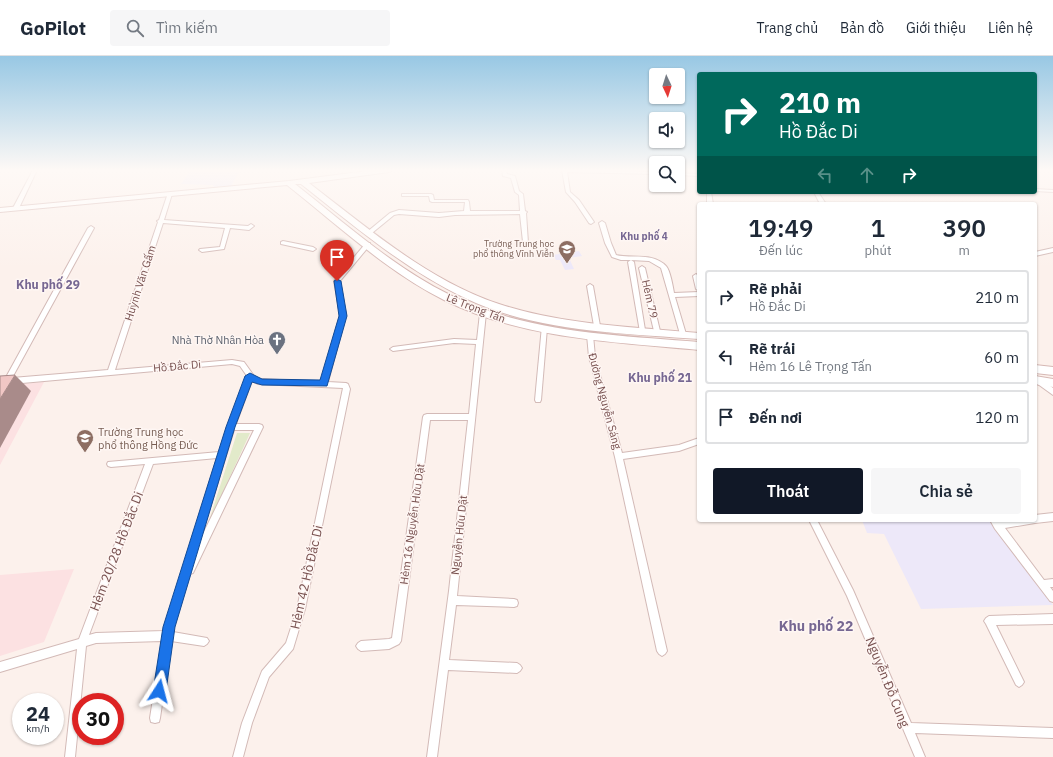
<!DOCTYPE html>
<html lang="vi">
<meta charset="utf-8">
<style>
:root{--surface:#fff;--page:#f6f6f7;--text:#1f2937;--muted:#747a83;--line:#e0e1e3;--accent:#111827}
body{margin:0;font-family:"IBM Plex Sans",sans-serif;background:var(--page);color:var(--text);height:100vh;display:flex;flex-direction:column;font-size:15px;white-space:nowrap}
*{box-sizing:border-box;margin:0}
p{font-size:13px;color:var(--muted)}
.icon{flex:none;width:22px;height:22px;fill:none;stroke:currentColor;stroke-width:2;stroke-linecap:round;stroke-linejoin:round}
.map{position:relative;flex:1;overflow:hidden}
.drawer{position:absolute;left:697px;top:146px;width:340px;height:320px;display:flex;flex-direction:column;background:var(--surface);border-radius:4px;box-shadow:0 1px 3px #0004}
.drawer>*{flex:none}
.top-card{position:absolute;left:697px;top:16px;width:340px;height:122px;border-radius:4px;box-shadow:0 1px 3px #0004;background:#00695c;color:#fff;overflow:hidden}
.needle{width:26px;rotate:176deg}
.buttons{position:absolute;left:649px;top:12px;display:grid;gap:8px}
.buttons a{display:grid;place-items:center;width:36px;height:36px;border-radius:4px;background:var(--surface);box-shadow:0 1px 3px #0004;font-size:20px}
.speed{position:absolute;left:12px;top:637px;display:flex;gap:8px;font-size:20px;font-weight:700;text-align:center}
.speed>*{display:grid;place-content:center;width:52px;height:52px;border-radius:50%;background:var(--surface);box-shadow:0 1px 3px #0004;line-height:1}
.speed small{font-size:10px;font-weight:400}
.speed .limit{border:6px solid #d22;background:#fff;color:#111}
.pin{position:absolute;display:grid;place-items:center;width:34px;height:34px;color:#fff;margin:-41px -17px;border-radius:50% 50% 50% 0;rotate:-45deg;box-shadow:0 0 4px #0007}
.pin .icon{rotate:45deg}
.me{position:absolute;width:44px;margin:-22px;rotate:9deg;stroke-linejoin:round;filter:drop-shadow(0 0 3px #0008)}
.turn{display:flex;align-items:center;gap:14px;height:84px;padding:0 16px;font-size:18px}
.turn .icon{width:52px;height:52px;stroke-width:2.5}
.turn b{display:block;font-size:28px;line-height:34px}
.lanes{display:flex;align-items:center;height:38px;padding:0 16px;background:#0003;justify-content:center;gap:20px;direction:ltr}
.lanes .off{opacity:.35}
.eta{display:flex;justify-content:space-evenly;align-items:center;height:68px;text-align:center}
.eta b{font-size:24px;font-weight:600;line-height:28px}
.primary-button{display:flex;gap:8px;margin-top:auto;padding:8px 16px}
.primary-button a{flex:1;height:46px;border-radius:4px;background:var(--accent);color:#fff;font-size:16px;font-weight:600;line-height:46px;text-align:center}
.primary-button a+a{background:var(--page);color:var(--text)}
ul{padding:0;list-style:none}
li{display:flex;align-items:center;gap:12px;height:54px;margin:0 8px 6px;padding:0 8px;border:2px solid var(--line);border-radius:4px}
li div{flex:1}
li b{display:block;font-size:15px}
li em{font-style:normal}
header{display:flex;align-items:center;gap:24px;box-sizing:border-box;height:56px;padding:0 20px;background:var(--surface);border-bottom:1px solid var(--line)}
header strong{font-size:19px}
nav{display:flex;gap:22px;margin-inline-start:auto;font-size:14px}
.search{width:280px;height:36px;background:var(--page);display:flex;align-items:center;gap:10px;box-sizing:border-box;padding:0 14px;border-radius:4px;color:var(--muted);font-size:15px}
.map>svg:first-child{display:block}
</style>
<header>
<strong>GoPilot</strong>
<div class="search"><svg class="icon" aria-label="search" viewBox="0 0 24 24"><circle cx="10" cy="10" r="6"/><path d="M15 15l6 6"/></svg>Tìm kiếm</div>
<nav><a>Trang chủ</a><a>Bản đồ</a><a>Giới thiệu</a><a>Liên hệ</a></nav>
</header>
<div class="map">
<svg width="1053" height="701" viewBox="0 0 1053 701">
<rect width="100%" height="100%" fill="#fcf1ec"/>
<!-- commercial -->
<g fill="#fce1e2">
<path d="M44,326L0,409V330Z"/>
<path d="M74,513L44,586L0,600V519Z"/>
</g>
<!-- education -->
<g fill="#ede8f9">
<path d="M191,114H240L231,130L214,131L213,129L181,128Z"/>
<path d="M579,195L582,200L569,202L574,213L565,214L560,204H556L553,199Z"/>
<path d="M862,464H991L1053,549L921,553L884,478L867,477Z"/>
</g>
<!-- green -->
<path fill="#e2eaca" d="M237,377H250L207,471Z"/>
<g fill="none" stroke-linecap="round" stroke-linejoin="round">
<defs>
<g id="minor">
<path d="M33,114H37L19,152L14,153L13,152Z"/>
<path d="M502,114H506L507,118L515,120L519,135L523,138L525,155L527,156L526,157L528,187H524L523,186L520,158L455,159L439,161L399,158L394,159L372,177L370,178L367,176L390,157L399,154L439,157L464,155L465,146H432L430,145L429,140H402V138H431L433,139L434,144H468L469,146L470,155H520L519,139L515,136L511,122L503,120Z"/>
<path d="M562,114L656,116V118L567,116L570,136L579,144L594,166L591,168L589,167L575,146L566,136Z"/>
<path d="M678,117L699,118V120L678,119Z"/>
<path d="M1035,133L1053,134V136L1035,135Z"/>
<path d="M707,136H711L713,148H707Z"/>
<path d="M814,136H818L826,148H820Z"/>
<path d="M168,137L172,138L164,164L248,170L251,168L254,170L249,174L230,172L224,193L202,196L199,194L200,193L220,191L225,172L163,167L115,314L232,304L244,306L254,320L259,323L321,326L340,259L334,225L366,187H370V189L340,225L346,259L328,326L346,327L348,328L350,333L305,553L293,593L269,621L252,667L243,701H233L242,667L262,615L286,587L297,553L343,332L258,328L252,325L236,368H259L262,369L263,371L193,517L190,518L174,571L173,576L207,582L209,585L207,588L204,590L171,585L160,662L159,666L155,667L151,666L150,662L162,585L96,587L86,590L75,701H65L77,593L0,616V606L79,583L145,408L111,411L108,410L107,408L108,406L219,396L227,371L247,320L240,310L232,308L0,329V323H5L88,172L91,170L94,172L12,322L108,314L158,166L157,165L159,164ZM234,374H254L200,484ZM217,402L164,575L96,577L89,579L153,408Z"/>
<path d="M602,165L605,167L611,187L616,199C632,203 653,196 666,210C670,214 673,231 674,237L699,236V240L675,241L686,278L685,280H683L680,278L661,212L649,205L631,204L634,206L645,274L644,276H640L628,206L631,204H621L612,201L605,187L599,167Z"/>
<path d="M283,185L313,191L316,193L313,195L281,188V186Z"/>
<path d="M1053,192V196L1035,200V196Z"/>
<path d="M642,210L645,212L660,275L657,277L654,275L639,212Z"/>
<path d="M696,218L699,221V235L696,233L693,220Z"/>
<path d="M590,228L593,230L600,270L597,272L594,270L587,230Z"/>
<path d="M483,255L486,257L457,540L514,543L517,544L518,547L517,550L514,551L456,549L449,604L517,607L520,609L522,612L520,615L517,617L448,614L437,701H427L449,535L468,364H430L401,585L399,588L389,593L361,595L358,593L356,590L358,587L361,585L389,583L392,582L423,361L424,359L427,358H469L476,288L454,287L393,295L390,293L393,291L454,283L477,284L480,257Z"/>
<path d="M542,270H546L547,272L541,344L540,346H536L535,344Z"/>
<path d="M588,277H592L593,279L595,301L622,397L679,389L699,382V388L679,395L623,403L667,595L665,598L662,600L659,598L657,595L615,401L589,301L587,279Z"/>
<path d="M1035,319L1053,332V339L1035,326Z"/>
<path d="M1053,457V465L1035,467L1005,472L1044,524L1053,523V531H1050L1053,535V546L1050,545L995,473L990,464H999L1000,466L1011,464H1035V459Z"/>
<path d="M809,464H817L853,534L911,667L1053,672V682L915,677L925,701H915L847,540Z"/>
<path d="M1053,558V568L996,569L1024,626L1022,629L1019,631L1016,629L986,568L984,565L986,562L989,560Z"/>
</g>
<g id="secondary">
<path d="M375,114H393L389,116L309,127C368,172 427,224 499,248C563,269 633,271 699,277V283C621,277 536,276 465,242C404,213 353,169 301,128H295C345,167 393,211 450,239C527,277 616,279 699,286V294C613,286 522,283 444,244C386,215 338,169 287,129L0,156V152L289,125Z"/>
<path d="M1035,309L1053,311V319L1035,317Z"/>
<path d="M1035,320L1053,323V331L1035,328Z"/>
</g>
</defs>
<!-- minor casing -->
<use href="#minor" stroke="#d3bab7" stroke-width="2"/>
<!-- secondary casing -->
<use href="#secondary" stroke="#d6b8b4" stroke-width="2"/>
<!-- minor -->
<use href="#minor" fill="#fff" fill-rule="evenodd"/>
<!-- secondary -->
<use href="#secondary" fill="#fff" fill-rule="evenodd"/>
</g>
<!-- shaded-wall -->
<path fill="#a98b8a" d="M15,319L31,335L0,392V343Z"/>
<!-- building -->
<path fill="#f1c7c5" stroke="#a98b8a" d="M15,319L0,343V320Z"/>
<!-- sky -->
<linearGradient id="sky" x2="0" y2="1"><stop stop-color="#98c8e4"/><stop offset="0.54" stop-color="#fef9f6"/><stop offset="1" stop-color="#fef9f6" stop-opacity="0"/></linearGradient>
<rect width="1053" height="212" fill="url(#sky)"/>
<!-- route -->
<path fill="#1a73e8" stroke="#114b97" d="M337,223L341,225L347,260L327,330L262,329L252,326L235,371L175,571L166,635L164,639L159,641L155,639L153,635L163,571L226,371L245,320L250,317L262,323L320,324L339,260L334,225Z"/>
<!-- icons -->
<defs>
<symbol id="school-pin" viewBox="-11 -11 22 30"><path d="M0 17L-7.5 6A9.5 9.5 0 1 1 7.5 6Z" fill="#8d6e63" stroke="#fef6f3"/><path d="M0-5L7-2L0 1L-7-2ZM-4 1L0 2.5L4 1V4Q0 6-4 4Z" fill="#fff"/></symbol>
<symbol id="church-pin" viewBox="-11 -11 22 30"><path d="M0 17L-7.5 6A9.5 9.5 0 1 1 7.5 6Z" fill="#6b7280" stroke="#fef6f3"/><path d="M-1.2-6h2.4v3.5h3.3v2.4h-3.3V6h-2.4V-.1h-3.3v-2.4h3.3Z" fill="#fff"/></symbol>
</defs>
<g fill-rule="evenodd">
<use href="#school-pin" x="557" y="183" width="20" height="27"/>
<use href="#church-pin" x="267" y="274" width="20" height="27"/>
<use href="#school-pin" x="75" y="372" width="20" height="27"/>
</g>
<g text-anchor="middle" stroke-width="3" stroke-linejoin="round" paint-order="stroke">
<!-- far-education labels -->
<g font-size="9" fill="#785e54" stroke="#fef6f3" text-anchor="end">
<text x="554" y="191">Trường Trung học<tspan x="554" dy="10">phổ thông Vĩnh Viễn</tspan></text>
</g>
<!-- far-neighbourhood labels -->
<g font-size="10" font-weight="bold" fill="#766792" stroke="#fef6f3">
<text x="644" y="184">Khu phố 4</text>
</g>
<!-- street labels -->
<g font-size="11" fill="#77504f" stroke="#fef6f3">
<text transform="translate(140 227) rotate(-72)" y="4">Huỳnh Văn Gấm</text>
<text transform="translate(650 243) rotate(77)" y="4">Hẻm 79</text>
<text transform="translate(476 252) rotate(21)" y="4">Lê Trọng Tấn</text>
<text transform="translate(177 310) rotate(-5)" y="4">Hồ Đắc Di</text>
<text transform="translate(605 345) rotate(75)" y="4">Đường Nguyễn Sáng</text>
<text transform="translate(412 468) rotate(-82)" y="4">Hẻm 16 Nguyễn Hữu Dật</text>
<text transform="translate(459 479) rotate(-84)" y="4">Nguyễn Hữu Dật</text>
</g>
<!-- worship labels -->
<g font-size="11" fill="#5b616d" stroke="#fef6f3" text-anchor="end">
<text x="264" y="288">Nhà Thờ Nhân Hòa</text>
</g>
<!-- education labels -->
<g font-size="11" fill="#785e54" stroke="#fef6f3" text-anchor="start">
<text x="98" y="380">Trường Trung học<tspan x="98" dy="13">phổ thông Hồng Đức</tspan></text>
</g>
<!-- neighbourhood labels -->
<g font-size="12" font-weight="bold" fill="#766792" stroke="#fef6f3">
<text x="48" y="233">Khu phố 29</text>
<text x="660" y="326">Khu phố 21</text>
</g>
<!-- near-street labels -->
<g font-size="13" fill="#77504f" stroke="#fef6f3">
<text transform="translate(116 495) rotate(-69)" y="5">Hẻm 20/28 Hồ Đắc Di</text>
<text transform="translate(306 521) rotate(-77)" y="5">Hẻm 42 Hồ Đắc Di</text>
<text transform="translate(888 626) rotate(68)" y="5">Nguyễn Đỗ Cung</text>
</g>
<!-- near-neighbourhood labels -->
<g font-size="14" font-weight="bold" fill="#766792" stroke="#fef6f3">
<text x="816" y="575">Khu phố 22</text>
</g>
</g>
</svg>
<div class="buttons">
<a><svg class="needle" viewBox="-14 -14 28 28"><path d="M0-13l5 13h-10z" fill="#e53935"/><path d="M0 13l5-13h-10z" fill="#747a83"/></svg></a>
<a><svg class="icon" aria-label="sound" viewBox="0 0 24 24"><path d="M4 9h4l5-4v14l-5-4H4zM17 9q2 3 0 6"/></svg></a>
<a><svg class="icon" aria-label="search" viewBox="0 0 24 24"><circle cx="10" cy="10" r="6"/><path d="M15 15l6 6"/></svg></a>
</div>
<div class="speed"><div>24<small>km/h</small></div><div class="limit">30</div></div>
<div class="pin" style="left:337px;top:225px;background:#d93025"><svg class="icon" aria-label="arrive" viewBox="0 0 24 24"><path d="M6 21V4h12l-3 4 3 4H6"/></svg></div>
<svg class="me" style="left:159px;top:635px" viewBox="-20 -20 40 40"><path d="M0-17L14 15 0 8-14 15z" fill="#1a73e8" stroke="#fff" stroke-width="4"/></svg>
<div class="top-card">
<div class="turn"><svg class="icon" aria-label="right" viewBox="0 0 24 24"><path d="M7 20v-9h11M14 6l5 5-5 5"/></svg><div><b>210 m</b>Hồ Đắc Di</div></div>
<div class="lanes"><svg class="icon off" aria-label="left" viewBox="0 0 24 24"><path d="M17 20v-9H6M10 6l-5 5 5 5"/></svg><svg class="icon off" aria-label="ahead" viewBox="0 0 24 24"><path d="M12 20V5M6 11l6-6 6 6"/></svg><svg class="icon" aria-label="right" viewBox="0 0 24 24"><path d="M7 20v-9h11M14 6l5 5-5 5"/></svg></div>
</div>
<section class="drawer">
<div class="eta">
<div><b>19:49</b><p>Đến lúc</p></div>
<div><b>1</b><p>phút</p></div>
<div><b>390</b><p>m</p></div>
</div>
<ul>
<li><svg class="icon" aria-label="right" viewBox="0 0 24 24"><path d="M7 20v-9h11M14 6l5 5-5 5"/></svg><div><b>Rẽ phải</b><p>Hồ Đắc Di</p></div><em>210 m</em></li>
<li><svg class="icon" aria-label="left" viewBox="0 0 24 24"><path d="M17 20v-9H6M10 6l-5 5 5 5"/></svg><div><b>Rẽ trái</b><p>Hẻm 16 Lê Trọng Tấn</p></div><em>60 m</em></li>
<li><svg class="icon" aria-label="arrive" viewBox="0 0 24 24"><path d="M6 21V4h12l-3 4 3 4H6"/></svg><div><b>Đến nơi</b></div><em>120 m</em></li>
</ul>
<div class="primary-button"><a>Thoát</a><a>Chia sẻ</a></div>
</section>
</div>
